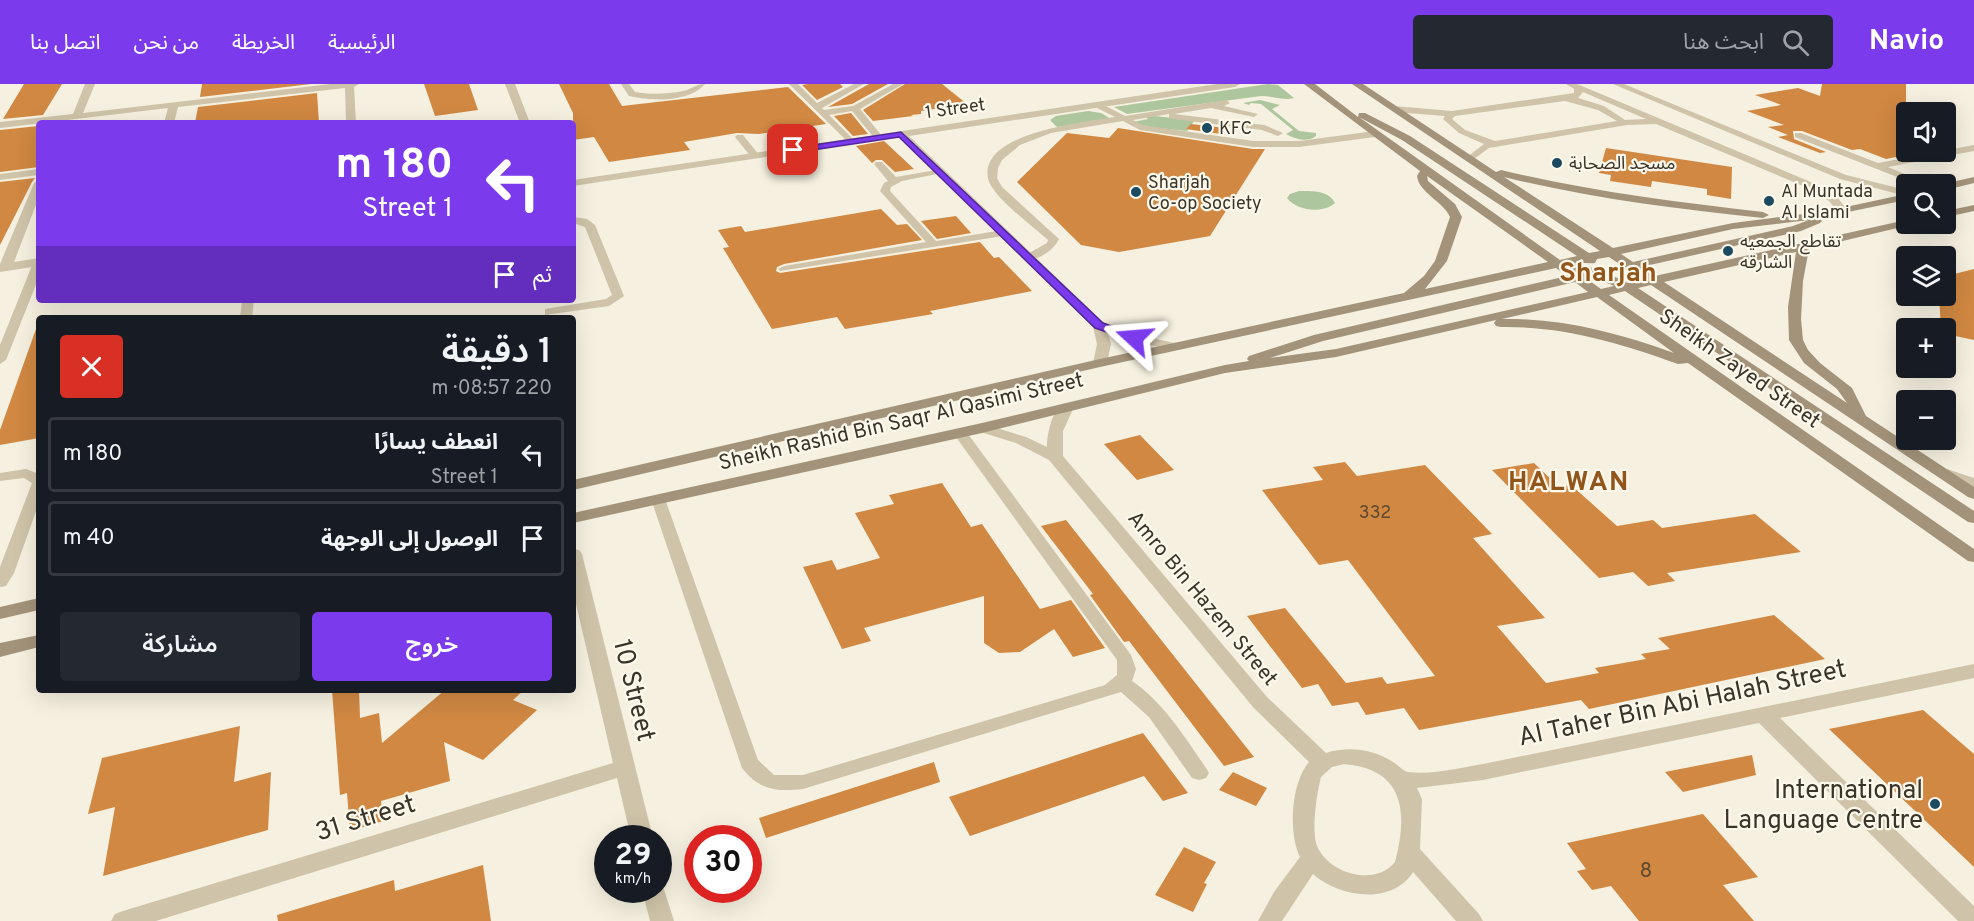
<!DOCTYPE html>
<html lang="ar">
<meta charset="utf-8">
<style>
:root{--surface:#171b24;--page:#242831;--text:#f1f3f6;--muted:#9ea1a6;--line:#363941;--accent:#7c3aed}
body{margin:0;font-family:Overpass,"Noto Sans Arabic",sans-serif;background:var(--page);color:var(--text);direction:rtl;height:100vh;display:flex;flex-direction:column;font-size:22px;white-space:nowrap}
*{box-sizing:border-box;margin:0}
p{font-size:20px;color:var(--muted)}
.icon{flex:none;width:33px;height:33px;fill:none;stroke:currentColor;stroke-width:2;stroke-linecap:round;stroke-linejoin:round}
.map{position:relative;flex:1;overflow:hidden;direction:ltr}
.panel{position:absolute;left:36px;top:231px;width:540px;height:378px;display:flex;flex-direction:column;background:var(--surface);border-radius:6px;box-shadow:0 6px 24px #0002;direction:rtl}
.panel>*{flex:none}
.guide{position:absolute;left:36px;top:36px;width:540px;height:183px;border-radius:6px;box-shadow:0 6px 24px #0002;direction:rtl;background:#7c3aed;color:#fff;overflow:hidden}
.tools{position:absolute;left:1896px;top:18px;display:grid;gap:12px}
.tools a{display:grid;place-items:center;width:60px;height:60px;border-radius:6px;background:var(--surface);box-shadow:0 6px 24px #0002;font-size:30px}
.speed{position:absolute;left:594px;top:741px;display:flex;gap:12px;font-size:30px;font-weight:700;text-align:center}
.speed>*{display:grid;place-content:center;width:78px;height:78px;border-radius:50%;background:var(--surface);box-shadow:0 6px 24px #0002;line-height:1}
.speed small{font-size:15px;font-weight:400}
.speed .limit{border:9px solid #d22;background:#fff;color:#111}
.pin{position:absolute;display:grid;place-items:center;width:51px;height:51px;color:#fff;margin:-26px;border-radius:12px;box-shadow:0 3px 9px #0006}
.me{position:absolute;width:66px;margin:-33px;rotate:289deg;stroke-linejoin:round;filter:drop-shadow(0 0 4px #0008)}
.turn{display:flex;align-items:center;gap:21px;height:126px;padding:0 24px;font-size:27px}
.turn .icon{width:78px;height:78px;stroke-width:2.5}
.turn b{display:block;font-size:42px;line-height:51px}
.then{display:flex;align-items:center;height:57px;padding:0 24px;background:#0003;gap:12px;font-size:22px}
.round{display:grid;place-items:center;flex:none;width:63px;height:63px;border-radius:6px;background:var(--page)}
.summary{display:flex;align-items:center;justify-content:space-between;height:102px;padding:0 24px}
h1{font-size:36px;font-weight:600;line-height:45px}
.action{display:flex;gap:12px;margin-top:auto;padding:12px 24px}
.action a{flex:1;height:69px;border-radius:6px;background:var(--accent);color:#fff;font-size:24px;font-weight:600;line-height:69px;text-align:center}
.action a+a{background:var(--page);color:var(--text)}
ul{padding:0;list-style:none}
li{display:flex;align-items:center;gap:18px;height:75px;margin:0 12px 9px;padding:0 12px;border:3px solid var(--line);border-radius:6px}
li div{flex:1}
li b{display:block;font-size:22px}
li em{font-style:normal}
header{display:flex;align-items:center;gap:36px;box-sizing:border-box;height:84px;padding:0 30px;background:var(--accent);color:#fff}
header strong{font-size:28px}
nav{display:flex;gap:33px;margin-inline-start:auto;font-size:21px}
.search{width:420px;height:54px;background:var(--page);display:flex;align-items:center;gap:15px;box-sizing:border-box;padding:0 21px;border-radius:6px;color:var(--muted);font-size:22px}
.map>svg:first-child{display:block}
</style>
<header>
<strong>Navio</strong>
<div class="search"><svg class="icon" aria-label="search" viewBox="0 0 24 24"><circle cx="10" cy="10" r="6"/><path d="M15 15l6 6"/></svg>ابحث هنا</div>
<nav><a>الرئيسية</a><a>الخريطة</a><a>من نحن</a><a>اتصل بنا</a></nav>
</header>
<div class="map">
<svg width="1974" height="837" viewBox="0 0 1974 837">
<rect width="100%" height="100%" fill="#f5f0df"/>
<!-- green -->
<g fill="#aec69d">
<path d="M1268,0L1278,1L1294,14C1285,17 1272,12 1261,12L1127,30L1114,23Z"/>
<path d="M1260,16L1280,21L1272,25L1299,47L1316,49V52C1306,59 1295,55 1286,50L1293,46L1261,20L1251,19L1249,21L1243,19Z"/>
<path d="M1088,27L1101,29L1111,35L1057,43L1050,36L1056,32Z"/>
<path d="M1154,32L1195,36L1187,47L1146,43L1133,38L1148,35L1145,33Z"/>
<path d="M1299,107C1311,107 1329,106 1335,119C1323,130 1297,127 1287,114L1290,110Z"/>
</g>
<!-- building -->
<g fill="#d08842">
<path d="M24,0H62L43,31L3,35Z"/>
<path d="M202,0H311L200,13Z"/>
<path d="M424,0H469L478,26L435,32Z"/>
<path d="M559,0H609L622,22L788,3L826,40L759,50L737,49L684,58L690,66L609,78L594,53L573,56V29Z"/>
<path d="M808,0H840L843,3L817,16L802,1Z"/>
<path d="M869,0H888L852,20L828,23Z"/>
<path d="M905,0H942L967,20L921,27V30L911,31L913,32L873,37L863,26Z"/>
<path d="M1822,0H1906V71L1886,75L1860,65L1852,66L1802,47H1793L1794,55L1826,68L1820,69L1778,53L1788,51L1768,43L1784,41L1747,27L1781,21L1755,11L1798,4L1820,12Z"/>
<path d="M317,9L319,39H195L198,23Z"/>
<path d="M851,29L868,50L853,52L834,32Z"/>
<path d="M1191,40L1225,44L1221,50L1186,45Z"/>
<path d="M39,42V83L0,88V46Z"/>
<path d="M1118,44L1253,65H1265L1210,152L1119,168L1081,161L1017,98L1067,49L1109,54Z"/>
<path d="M884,57L914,85L895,88L882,76H876L872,79L856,62Z"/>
<path d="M1606,64L1732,83L1731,115L1707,111V105L1652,97L1651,103L1610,97L1611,91L1599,89Z"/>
<path d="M35,94L32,98L0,161V98Z"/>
<path d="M881,125L897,141L907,140L922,156L784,180L777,183L776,187L780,189L980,158L994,174L999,173L1032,207L930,227L933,230L845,245L837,233L772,245L723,164L729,163L718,146L741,142L745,148Z"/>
<path d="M956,132L971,149L937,155L921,137Z"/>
<path d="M1974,185V256L1946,250V244H1941L1939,212H1946V192Z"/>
<path d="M36,245L39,246V354L0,361V346Z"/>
<path d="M1140,351L1174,386L1137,396L1104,360Z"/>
<path d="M1345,378L1357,392L1425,381L1492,450L1473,454L1545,534L1497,542L1546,599L1599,589L1595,584L1646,575L1641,570L1670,565L1658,554L1774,531L1825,575L1589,625L1581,616L1419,646L1404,624L1366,631L1358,618L1332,622L1318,600L1302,604L1247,532L1285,524L1346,599L1382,593L1387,600L1435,592L1348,476L1319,481L1262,406L1323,396L1313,383Z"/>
<path d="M1534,379L1559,403L1571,401L1617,442L1653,436L1662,444L1755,430L1801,468L1667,489L1675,497L1648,502L1633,488L1599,494L1492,386Z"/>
<path d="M942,399L971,443L982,440L1040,525L1071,516L1105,564L1073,573L1054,545L1020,568L999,569L984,559V512L864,544L871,557L842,565L803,483L832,476L837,486L880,474L855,429L894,420L889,411Z"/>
<path d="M1066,436L1254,673L1224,682L1129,557L1124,558L1090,511L1093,510L1041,442Z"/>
<path d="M332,606H359L360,634L379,629L382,659L445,606H524L513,616L537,626L483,676L444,658L450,697L381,717L383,737L350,747L347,709L340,711Z"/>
<path d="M1923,626L1974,670V783L1829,645Z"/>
<path d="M240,642L234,698L271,688L268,746L103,792L115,723L88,730L102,674Z"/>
<path d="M1143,649L1188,709L1163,717L1144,692L970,752L949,713Z"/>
<path d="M1752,671L1756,691L1683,708L1665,688Z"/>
<path d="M934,678L940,698L766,754L759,734Z"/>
<path d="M1233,688L1267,704L1256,722L1219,706Z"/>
<path d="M1703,730L1758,793L1723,801L1754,837H1639L1611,802L1592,806L1577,787L1586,785L1567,759Z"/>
<path d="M1184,763L1216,778L1204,799L1207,800L1193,828L1155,811Z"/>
<path d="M483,781L491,837H278L277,831L394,796L395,807Z"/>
</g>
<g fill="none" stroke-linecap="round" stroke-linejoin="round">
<!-- service -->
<g fill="#cfc4a9" fill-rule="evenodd">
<path d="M621,0H629L635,8C650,11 668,10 683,7C692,5 696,0 705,0C689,19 651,17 629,12Z"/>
<path d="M789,0H798L817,19L854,0H864L822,24L824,26L853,22L893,0H903L860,25L882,52V56H876L852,27L829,31L856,58L851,61Z"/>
<path d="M1566,0H1577L1818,101L1837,113L1848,127L1839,129L1829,117L1810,105L1656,40L1627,41L1489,64L1470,78L1467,77V73L1484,60L1459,49L1443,35L1445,32L1394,28L1390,25L1394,22L1452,27L1574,9V5ZM1583,8L1646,35L1625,36L1604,22L1578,14ZM1565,17L1598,26L1617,37L1495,57L1465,46L1452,35L1455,32Z"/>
<path d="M1613,0H1624L1846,91L1906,106V112L1840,95Z"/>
<path d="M1226,16L1230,19L1224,22L1258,30L1254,33L1211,24L1174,30L1264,41L1283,49L1278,52L1262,46L1172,35L1169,34V30L1133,36L1142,41L1253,57H1299L1375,47L1380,50L1375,53L1299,63H1253L1140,46L1123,37L1051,49L1020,61L1002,76L998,84L997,94L1002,103L1059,155C1054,166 1037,178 1024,176V172L1047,159L1048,156C1034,143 991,112 988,94C979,48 1087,38 1115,33L1095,23L1094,21L1098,18L1125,32Z"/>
<path d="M1795,49H1801L1878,79L1974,61V67L1888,83L1928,100H1915L1795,53Z"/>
<path d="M737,51H743L760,72L758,74H752L735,53Z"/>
<path d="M876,78H882L896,93L942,85V89L902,97L891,103L890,107L936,157L1003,146L1008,149L1003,152L780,187L778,185L784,182L926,158L880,107L884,99L888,97L874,80Z"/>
<path d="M573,133L587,135L595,141L624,212L609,222L545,231V225L606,215L612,211L585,143L573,139Z"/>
<path d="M39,176V193L6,276L0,280V261L33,179Z"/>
<path d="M242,216H254L252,234H240Z"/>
<path d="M960,345L965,346L1131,571L1136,585L1132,597C1164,619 1184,652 1206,684L1209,689L1206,694L1199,696L1192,694L1149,633L1121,608L803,705C777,708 759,706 742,684L651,415L653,412H663L665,415L758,676L774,691H803L1105,601L1117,591V576L953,349Z"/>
<path d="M26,385L39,390V419L14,489L6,502L0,503V483L32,399L24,394L0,397V389Z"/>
</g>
<!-- minor -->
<g fill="#cfc4a9" fill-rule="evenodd">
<path d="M85,0H95L83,29L330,0H359L354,3L356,39H346L345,4L178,23L174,39H164L168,24L0,44V38L73,30Z"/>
<path d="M505,0H515L530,39H520Z"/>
<path d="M1217,0H1240L1235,3L909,52L1104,239L1138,251L1179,260L1181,263L1174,267L1108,250L1111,260L1107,279L1100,283L1093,279L1097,260L1093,243L899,53L573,102V96Z"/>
<path d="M39,85V91L0,96V90Z"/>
<path d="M39,96V113L14,178L39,174V182L0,188V180L34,99Z"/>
<path d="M1067,319L1074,323L1063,347V372L1267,613L1326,669C1348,662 1373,665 1393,678C1398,681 1403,687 1408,688C1433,691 1459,684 1483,680L1974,580V594L1780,634L1974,822V837H1958L1759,639L1483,696L1417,704L1422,715L1420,765L1479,830L1483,837H1456L1413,788C1392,822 1338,813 1313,790L1282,837H1258L1274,808L1300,773C1288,749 1291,699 1309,678L1253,623L1049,376L1016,359L977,347L974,344L982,339L987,341L1026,353L1047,363C1047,350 1052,322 1067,319ZM1344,680C1405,685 1408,729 1395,778C1375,803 1329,790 1317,762C1311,747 1317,708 1321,693L1332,683Z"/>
<path d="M1947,385L1974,394V405L1941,393L1939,390Z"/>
<path d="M573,465L579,466L582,470L653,754H631L617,694L156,837H111L115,830L123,827L613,679L573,507Z"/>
<path d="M658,798L662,799L674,837H650L642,806H658Z"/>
</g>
<!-- secondary -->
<g fill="#a3937a" fill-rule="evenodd">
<path d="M1304,0H1315L1358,33L1359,29H1365L1410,52L1589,169L1600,167L1352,0H1363L1496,88L1501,86C1587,107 1675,118 1763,128L1769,131L1763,134C1676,125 1589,114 1504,93L1613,164L1733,139L1827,127L1906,110V116L1819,134L1822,137L1820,139L1801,147L1641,183L1655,192L1906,136V140H1911L1910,141L1809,165L1803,197L1801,235L1803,256L1808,266L1820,279L1852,304L1866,332L1974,403V415L1968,413L1651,201L1638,204L1974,427V439L1968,438L1625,207L1609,211L1974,465V478L1968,477L1688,279L1678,280C1620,259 1563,242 1501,243L1496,242L1494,239L1496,236L1336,273L1225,289L982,349L573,439V429L982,339L1225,281L1249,277L1247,275L1249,272L1314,251L1567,192L1556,184L1100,283L573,406V396L1100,275L1404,209L1424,192L1435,177L1450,133C1443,117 1419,109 1417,92L1420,87ZM1359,33L1402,56L1577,172L1560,176ZM1427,92L1548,178L1425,205L1447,177L1462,133L1455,120L1428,97ZM1809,136L1793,142L1633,178L1621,170L1733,145ZM1796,168L1788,223L1789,256L1804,279L1837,305L1847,319L1664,198ZM1609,173L1621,181L1622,186H1629L1643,195L1628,199L1598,185L1574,180C1582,178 1588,180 1595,179L1597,175ZM1590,191L1614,202L1601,205L1587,195ZM1575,198L1588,208L1336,265L1270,274L1323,257ZM1597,213L1674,269C1618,249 1562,234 1502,235Z"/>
<path d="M1974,93V99L1946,106V100H1943Z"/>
<path d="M1974,121V127L1946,133V127Z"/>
<path d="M39,514V526L0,535V523Z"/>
<path d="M39,551V563L0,573V559Z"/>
</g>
</g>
<!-- route -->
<path fill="#7c3aed" stroke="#51269a" stroke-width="1.5" d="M901,48L1103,239L1138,252V256H1130L1095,244L899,53L793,69L789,66L793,64Z"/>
<!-- markers -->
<g fill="#1b4a61" stroke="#fcf8ec" stroke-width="2">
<circle cx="1207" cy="44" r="6"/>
<circle cx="1557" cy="79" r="6"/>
<circle cx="1136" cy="108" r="6"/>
<circle cx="1769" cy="117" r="6"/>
<circle cx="1728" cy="167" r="6"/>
<circle cx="1935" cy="720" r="6"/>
</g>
<g text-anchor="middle" stroke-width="4.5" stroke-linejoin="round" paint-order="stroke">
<!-- far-street labels -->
<g font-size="18" fill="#3b3429" stroke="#fcf8ec">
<text transform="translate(955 24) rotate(-8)" y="6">1 Street</text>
</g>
<!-- far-poi labels -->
<g font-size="18" fill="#3b3429" stroke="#fcf8ec" text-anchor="start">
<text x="1219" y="50">KFC</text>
<text x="1569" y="85">مسجد الصحابة</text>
<text x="1148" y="104">Sharjah<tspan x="1148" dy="21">Co-op Society</tspan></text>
<text x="1781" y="113">Al Muntada<tspan x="1781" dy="21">Al Islami</tspan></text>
<text x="1740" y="163">تقاطع الجمعيه<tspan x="1740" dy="21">الشارقه</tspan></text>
</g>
<!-- number labels -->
<g font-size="18" fill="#60492f">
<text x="1375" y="434">332</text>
</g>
<!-- street labels -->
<g font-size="21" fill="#3b3429" stroke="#fcf8ec">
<text transform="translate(1740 284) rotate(35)" y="7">Sheikh Zayed Street</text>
<text transform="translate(901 337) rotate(-13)" y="7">Sheikh Rashid Bin Saqr Al Qasimi Street</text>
<text transform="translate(1203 514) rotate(50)" y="7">Amro Bin Hazem Street</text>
</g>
<!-- near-number labels -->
<g font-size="21" fill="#60492f">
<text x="1646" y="793">8</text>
</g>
<!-- near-street labels -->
<g font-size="26" fill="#3b3429" stroke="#fcf8ec">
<text transform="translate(635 606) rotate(76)" y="9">10 Street</text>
<text transform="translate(1682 618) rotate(-12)" y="9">Al Taher Bin Abi Halah Street</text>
<text transform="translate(365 733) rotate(-17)" y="9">31 Street</text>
</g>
<!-- near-poi labels -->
<g font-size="26" fill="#3b3429" stroke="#fcf8ec" text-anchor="end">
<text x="1923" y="714">International<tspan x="1923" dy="30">Language Centre</tspan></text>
</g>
<!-- far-town labels -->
<g font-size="27" font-weight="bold" fill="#92561b" stroke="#fcf8ec">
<text x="1608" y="197">Sharjah</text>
</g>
<!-- district labels -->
<g font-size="27" font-weight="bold" letter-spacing="1.5" fill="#92561b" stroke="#fcf8ec">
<text x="1569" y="406">HALWAN</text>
</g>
</g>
</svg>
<div class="tools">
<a><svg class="icon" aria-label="sound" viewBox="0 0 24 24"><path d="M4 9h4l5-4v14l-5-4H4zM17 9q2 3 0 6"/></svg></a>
<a><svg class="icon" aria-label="search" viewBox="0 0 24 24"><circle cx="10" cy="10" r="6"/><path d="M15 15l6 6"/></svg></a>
<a><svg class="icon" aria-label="layers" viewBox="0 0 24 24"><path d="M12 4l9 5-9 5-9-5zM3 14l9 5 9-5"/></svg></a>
<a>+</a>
<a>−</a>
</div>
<div class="speed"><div>29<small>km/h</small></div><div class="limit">30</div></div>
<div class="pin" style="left:793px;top:66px;background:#d93025"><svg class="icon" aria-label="arrive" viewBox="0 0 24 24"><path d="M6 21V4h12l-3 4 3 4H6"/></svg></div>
<svg class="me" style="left:1134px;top:254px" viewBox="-20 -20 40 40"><path d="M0-17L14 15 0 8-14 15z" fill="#7c3aed" stroke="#fff" stroke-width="4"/></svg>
<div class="guide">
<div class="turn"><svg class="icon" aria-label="left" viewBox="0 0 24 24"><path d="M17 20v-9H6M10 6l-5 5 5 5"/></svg><div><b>180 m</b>1 Street</div></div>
<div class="then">ثم<svg class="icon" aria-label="arrive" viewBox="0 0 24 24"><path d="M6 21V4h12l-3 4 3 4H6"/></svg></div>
</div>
<section class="panel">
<div class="summary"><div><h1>1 دقيقة</h1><p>220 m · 08:57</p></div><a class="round" style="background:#d93025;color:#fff"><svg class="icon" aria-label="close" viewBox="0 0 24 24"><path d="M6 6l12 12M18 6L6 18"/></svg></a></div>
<ul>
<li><svg class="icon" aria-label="left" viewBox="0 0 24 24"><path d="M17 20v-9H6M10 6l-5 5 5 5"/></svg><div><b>انعطف يسارًا</b><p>1 Street</p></div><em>180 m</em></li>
<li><svg class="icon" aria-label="arrive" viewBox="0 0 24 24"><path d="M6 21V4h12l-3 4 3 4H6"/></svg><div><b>الوصول إلى الوجهة</b></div><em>40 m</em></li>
</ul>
<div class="action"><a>خروج</a><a>مشاركة</a></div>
</section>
</div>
